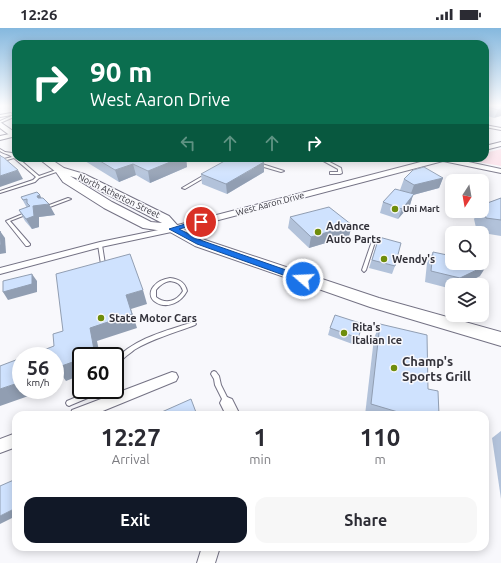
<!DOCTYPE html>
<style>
:root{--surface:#fff;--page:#f7f7f7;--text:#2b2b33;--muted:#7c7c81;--accent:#111827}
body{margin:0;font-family:Ubuntu,sans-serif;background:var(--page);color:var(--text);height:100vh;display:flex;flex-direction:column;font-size:15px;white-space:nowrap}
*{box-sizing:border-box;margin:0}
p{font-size:13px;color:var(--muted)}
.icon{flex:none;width:22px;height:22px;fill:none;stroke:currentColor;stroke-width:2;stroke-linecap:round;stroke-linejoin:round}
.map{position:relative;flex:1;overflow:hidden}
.panel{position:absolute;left:12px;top:383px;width:477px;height:140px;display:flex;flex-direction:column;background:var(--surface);border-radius:12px;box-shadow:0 2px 10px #0003}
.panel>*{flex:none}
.hud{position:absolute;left:12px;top:12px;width:477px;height:122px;border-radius:12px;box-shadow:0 2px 10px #0003;background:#0b6e4f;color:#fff;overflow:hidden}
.needle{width:26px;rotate:191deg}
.tools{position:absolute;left:445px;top:146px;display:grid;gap:8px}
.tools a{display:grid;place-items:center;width:44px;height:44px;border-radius:8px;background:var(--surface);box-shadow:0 2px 10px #0003;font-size:20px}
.speed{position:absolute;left:12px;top:319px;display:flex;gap:8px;font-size:20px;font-weight:700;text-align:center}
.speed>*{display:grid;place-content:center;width:52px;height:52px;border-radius:50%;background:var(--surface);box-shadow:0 2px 10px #0003;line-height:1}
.speed small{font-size:10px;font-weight:400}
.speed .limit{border:2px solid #111;border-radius:6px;background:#fff;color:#111}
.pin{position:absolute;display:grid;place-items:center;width:34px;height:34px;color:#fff;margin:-17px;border:2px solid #fff;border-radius:50%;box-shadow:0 1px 4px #0007}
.me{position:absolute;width:44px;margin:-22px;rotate:289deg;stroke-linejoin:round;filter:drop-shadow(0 0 3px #0008)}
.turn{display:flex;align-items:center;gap:14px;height:84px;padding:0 12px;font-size:18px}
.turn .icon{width:52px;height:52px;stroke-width:2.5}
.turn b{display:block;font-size:28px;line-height:34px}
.lanes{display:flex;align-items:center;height:38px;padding:0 12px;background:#0003;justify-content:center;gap:20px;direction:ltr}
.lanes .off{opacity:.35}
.eta{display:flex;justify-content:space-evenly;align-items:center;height:68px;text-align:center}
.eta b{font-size:24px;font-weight:700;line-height:28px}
.cta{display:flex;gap:8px;margin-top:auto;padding:8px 12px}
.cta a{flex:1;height:46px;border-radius:12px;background:var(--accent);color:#fff;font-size:16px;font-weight:700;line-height:46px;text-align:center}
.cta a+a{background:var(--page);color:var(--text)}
.status{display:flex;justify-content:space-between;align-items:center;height:28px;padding:0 20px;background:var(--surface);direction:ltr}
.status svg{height:11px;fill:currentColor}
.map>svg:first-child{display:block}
</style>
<div class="status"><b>12:26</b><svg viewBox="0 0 49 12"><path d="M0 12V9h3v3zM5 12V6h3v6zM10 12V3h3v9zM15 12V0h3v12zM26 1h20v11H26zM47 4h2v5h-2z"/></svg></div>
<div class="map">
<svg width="501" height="535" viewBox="0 0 501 535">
<rect width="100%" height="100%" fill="#f8f8fc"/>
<!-- green -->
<path fill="#fce0e9" d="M501,121V138L478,134L473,130H485V125Z"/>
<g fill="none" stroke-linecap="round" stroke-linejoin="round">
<defs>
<g id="service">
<path d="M11,85L12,87L0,89V87Z"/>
<path d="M16,86V88L0,95V93Z"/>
<path d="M485,97L501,100V102L485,99Z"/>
<path d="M0,121L5,124L12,125L16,128V130H18L39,148L59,141L62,142L39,150L35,154L0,165V163L33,152L36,149L14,130L0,134V132L12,129C9,126 4,126 0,123Z"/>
<path d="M318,130H322L341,140L342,145L340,146H330V144H338V141Z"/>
<path d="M257,135H259L284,143L281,144L257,137Z"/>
<path d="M206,146L209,147L185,161L182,160Z"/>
<path d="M68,170L71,171L47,180H46L44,179Z"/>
<path d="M25,185H27L28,186L10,193L30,216V217L28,218H26L6,193Z"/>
<path d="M372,213H373L375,214L366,242L364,244L362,242Z"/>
<path d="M98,216H100L102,217L105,236L103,237L101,236L98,217Z"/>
<path d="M170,250C179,251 185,254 187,263C173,289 140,274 154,258C158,253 164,251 170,250ZM170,253C177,254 181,256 183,263C177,273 166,277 156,269V262C159,258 164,254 170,253Z"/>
<path d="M193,294L195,295L196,296L195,297C174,305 152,311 134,322C131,325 127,327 124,330C121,333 119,337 115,339V332C135,310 166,303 193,294Z"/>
<path d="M214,343L216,344L219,348L221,357L230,375L229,377L227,378L225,377L215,357L214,351L211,346L212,344Z"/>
<path d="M93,362H103L102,364L71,377L69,378L67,377L66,375L67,373Z"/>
</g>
<g id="minor">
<path d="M14,105L16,106V108L0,112V108Z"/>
<path d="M173,199L177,201L176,203L101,219L0,246V240L100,214Z"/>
<path d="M172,344L176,345L178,349L176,353L93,387H70L72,382Z"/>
<path d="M227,369L232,371L240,387H226L220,375L222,371Z"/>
<path d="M16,405V419L0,425V411Z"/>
<path d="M202,519H220L215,535H197Z"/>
</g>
<g id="tertiary">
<path d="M501,114V118L485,122V118Z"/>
<path d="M436,130H450L501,141V145L443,133L173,204L168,201L170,199Z"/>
</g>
<g id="primary">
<path d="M0,94L16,105V112L0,100Z"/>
<path d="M38,130H49L64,140L84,146L169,188L178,198L205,212L379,270L501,304V318L370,279L195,218L170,204L143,200L104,180L63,154L56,144ZM70,148L76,150L162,195L151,194L112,174Z"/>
</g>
</defs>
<!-- service casing -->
<use href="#service" stroke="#747284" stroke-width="2"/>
<!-- minor casing -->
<use href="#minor" stroke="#747284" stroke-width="2"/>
<!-- tertiary casing -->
<use href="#tertiary" stroke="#747284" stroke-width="2"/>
<!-- primary casing -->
<use href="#primary" stroke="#747284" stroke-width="2"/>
<!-- service -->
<use href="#service" fill="#fff" fill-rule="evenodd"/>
<!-- minor -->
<use href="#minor" fill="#fff" fill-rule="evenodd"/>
<!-- tertiary -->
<use href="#tertiary" fill="#fff" fill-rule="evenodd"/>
<!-- primary -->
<use href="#primary" fill="#fff" fill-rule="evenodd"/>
</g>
<!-- wall -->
<g fill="#b2c2da">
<path d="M485,78H501L494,90L485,87Z"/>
<path d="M80,130H186L187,139L150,155L136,147L119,154Z"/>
<path d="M341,130H354L347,133Z"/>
<path d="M264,144L227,166L202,156L201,146Z"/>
<path d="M443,150L439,160L413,167L410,177L398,191L380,185L383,174L402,163L400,162L404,151Z"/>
<path d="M21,169L41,170L55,187L39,189V199L32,201L25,193L19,182L27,180Z"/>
<path d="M501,170V208L477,204L474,191L479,183H482V177Z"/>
<path d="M290,189L352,197L349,208L309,220L288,200Z"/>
<path d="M379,209L395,238L392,246L369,240Z"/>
<path d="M433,224L480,248L462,257H452V261L425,254L427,235Z"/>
<path d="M380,296L428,361L439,387H365L374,310Z"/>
<path d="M330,300L358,310L355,317L328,307Z"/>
<path d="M501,403V471L492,410Z"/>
</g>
<!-- shaded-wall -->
<g fill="#919eb2">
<path d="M501,81V88L494,90L498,82Z"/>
<path d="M180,130H186L187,139L150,155L148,143Z"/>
<path d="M347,130H354L347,133Z"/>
<path d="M264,134V144L227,166L226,156Z"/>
<path d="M133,136L136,147L119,154L115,142Z"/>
<path d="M18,142L23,151L0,159V148Z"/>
<path d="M443,150L439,160L413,167L410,177L398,191L402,181L410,168L414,157Z"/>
<path d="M40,167L45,177L49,176L55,187L39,189V199L32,201L26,191L33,178L37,168Z"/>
<path d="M352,197L349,208L309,220L311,209Z"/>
<path d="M0,203L5,210L6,225L0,226Z"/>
<path d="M487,237L480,248L462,257H456L460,250Z"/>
<path d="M32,246L37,253V264L8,272L3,264Z"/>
<path d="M143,262L147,276L131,281L137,300L97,313L100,328H91L90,300L126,267Z"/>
<path d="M81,331V347L66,353L63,349L55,351V335Z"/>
<path d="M21,354V362H37V365L0,378V361Z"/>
<path d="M16,480V488L0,496V488Z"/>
</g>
<!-- building -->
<g fill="#cfe2fe" stroke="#919eb2">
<path d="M485,78H501V81L498,82Z"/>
<path d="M0,127L2,129H3L18,142L0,148Z"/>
<path d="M95,130H180L148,143L133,136L115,142Z"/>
<path d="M230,130H253L264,134L226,156L201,146Z"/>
<path d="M424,139L443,150L414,157L404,151L413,142Z"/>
<path d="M395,161L414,166L402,181L383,174Z"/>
<path d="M37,164L40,167L37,168L38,170H43L49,176L33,178L34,188L26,191L19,182L30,178L27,175V171L23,172L21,169Z"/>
<path d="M501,170V192L486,190L482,177Z"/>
<path d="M329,179L352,197L311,209L290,189Z"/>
<path d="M0,203L1,217H0Z"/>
<path d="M379,209L401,215L395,238L372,232Z"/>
<path d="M433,224L452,228V235H479L487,237L460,250L431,243Z"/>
<path d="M130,226L143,262L126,267L132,286L90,300L95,327L91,328H81V331L56,340V335H55V328H28L54,318L53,306L63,303L56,246Z"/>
<path d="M32,246V256L3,264V253Z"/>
<path d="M335,287L363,296L358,310L330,300Z"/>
<path d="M380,296L427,307L428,361L438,363L439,387H421L416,386V387H408L371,376Z"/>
<path d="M21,330V354L0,361V338Z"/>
<path d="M191,371L197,387H155Z"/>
<path d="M16,451V480L0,488V458Z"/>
</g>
<!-- sky -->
<linearGradient id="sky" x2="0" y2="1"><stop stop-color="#85b8de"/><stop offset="0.51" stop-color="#fcfcfe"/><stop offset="1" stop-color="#fcfcfe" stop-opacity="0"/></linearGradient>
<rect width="501" height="152" fill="url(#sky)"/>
<!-- route -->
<path fill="#1a73e8" stroke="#114b97" d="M201,191L204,192V195L179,201L203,213L306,249L307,251L303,254L300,253L197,216L169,201Z"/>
<!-- markers -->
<g fill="#6f8d0c" stroke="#f8f8fc" stroke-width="1.5">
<circle cx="395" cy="181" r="4"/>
<circle cx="318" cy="204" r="4"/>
<circle cx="384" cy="231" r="4"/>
<circle cx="101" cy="290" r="4"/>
<circle cx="344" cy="305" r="4"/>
<circle cx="394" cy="340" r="4"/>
</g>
<g text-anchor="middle" stroke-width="3" stroke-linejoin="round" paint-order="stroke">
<!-- far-street labels -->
<g font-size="9" fill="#34333b" stroke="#f8f8fc">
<text transform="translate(119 168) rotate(26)" y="3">North Atherton Street</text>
<text transform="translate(270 176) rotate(-15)" y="3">West Aaron Drive</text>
</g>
<!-- far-poi labels -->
<g font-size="9" font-weight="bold" fill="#34333b" stroke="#f8f8fc" text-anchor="start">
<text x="403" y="184">Uni Mart</text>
</g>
<!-- poi labels -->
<g font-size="11" font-weight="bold" fill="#34333b" stroke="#f8f8fc" text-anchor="start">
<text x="326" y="202">Advance<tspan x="326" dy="13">Auto Parts</tspan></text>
<text x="392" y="235">Wendy's</text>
<text x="109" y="294">State Motor Cars</text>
<text x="352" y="303">Rita's<tspan x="352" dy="13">Italian Ice</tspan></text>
</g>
<!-- near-poi labels -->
<g font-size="13" font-weight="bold" fill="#34333b" stroke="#f8f8fc" text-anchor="start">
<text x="402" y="338">Champ's<tspan x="402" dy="15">Sports Grill</tspan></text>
</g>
</g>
</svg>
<div class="tools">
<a><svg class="needle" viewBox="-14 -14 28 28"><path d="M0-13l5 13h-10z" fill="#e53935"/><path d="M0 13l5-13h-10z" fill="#7c7c81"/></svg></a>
<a><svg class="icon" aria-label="search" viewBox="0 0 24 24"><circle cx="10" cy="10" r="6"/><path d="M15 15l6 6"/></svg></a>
<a><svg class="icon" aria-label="layers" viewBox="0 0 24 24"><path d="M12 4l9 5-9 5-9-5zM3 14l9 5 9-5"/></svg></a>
</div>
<div class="speed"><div>56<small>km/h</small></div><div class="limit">60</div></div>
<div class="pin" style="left:201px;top:194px;background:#d93025"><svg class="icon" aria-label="arrive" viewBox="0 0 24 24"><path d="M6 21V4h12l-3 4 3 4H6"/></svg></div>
<svg class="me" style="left:303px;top:251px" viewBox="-20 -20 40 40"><circle r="17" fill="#1a73e8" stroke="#fff" stroke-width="3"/><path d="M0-11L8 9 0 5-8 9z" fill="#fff"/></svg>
<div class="hud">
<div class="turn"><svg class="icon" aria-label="right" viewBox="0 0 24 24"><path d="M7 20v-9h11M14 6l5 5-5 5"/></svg><div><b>90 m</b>West Aaron Drive</div></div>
<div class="lanes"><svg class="icon off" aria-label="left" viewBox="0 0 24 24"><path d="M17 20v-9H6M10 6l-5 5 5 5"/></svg><svg class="icon off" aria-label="ahead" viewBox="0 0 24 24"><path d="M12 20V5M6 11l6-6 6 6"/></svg><svg class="icon off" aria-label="ahead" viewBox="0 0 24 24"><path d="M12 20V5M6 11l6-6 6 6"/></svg><svg class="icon" aria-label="right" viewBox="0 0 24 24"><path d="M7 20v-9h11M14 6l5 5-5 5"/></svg></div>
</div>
<section class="panel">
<div class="eta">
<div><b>12:27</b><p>Arrival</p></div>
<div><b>1</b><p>min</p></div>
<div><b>110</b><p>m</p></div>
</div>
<div class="cta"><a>Exit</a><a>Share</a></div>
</section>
</div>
